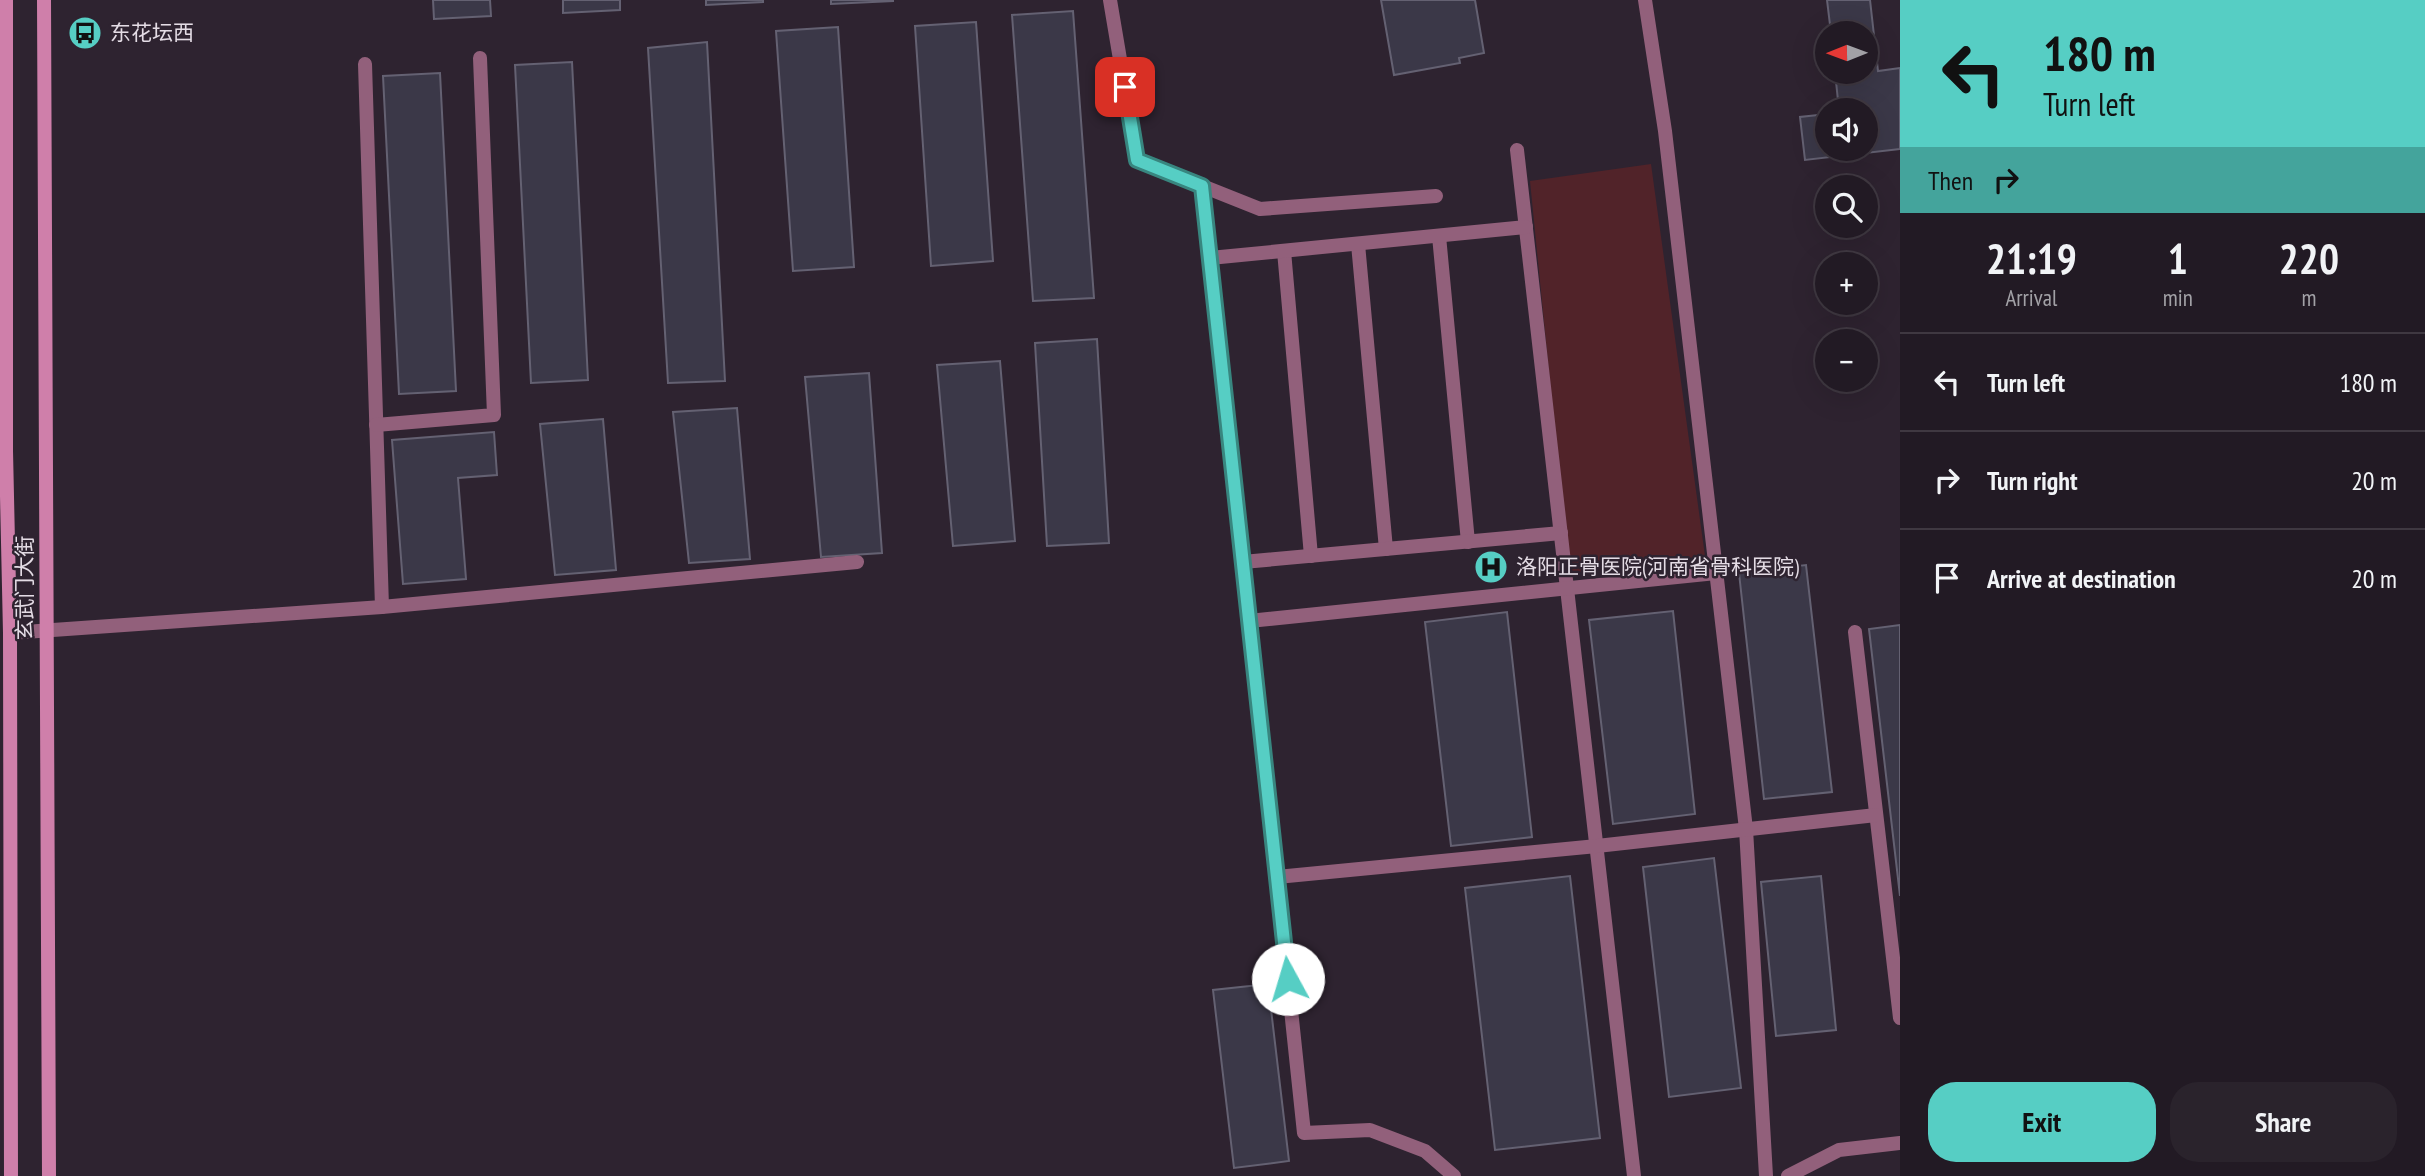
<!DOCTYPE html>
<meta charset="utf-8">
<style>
:root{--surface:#221a24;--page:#2a232c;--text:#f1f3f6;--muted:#a2a1a6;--line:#3f3841;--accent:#56cec4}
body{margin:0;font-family:"PT Sans Narrow","Noto Sans SC",sans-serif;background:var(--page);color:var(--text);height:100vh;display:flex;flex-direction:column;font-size:26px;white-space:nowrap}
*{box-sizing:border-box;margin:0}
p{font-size:23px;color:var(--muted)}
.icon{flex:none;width:38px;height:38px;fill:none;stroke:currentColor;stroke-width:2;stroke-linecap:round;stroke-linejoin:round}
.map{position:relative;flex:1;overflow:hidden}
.panel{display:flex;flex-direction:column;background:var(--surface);width:525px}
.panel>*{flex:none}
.top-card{background:#56cec4;color:#111;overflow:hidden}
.needle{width:46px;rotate:269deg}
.tools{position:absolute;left:1815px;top:21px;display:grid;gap:14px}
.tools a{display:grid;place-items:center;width:63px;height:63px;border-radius:50%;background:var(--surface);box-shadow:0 7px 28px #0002,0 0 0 2px var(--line);font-size:35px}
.pin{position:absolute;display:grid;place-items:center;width:60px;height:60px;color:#fff;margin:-30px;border-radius:14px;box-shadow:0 4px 10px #0006}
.me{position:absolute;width:77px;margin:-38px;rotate:354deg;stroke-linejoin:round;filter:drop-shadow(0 0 5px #0008)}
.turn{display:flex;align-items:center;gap:24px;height:147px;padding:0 28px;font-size:32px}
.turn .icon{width:91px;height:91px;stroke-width:2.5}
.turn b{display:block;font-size:49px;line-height:60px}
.then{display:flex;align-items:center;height:66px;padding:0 28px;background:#0003;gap:14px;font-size:26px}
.eta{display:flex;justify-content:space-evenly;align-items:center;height:119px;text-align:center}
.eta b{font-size:42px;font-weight:600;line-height:49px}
.button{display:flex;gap:14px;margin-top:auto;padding:14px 28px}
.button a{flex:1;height:80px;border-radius:28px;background:var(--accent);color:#111;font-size:28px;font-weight:600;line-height:80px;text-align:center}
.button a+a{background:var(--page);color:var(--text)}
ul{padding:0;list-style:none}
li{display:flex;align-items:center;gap:21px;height:98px;padding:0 28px;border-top:2px solid var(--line)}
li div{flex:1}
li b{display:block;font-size:26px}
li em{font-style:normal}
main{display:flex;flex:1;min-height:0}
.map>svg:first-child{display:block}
</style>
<main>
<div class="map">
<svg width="1900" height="1176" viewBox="0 0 1900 1176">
<rect width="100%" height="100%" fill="#2e2330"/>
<!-- green -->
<path fill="#512329" d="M1651,164L1705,556L1569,573L1530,181Z"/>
<!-- building -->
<g fill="#3b3848" stroke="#646172" stroke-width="2">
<path d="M433,0H490L491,16L434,19Z"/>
<path d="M563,0H620V10L563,13Z"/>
<path d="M706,0H763V2L706,5Z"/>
<path d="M831,0H893V1L831,4Z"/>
<path d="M1381,0H1475L1484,53L1459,58L1460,63L1394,75Z"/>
<path d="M1827,0H1870L1878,71L1900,68V149L1805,160L1800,117L1827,114V149H1866V110H1839L1835,72H1866V33H1831Z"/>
<path d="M1073,11L1094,298L1033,301L1012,15Z"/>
<path d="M976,22L993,261L931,266L915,26Z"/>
<path d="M838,27L854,267L793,271L776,31Z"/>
<path d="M707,42L725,381L668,383L648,48Z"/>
<path d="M572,62L588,380L531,383L515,65Z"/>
<path d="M440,73L456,391L399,394L383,76Z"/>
<path d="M1097,339L1109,543L1047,546L1035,343Z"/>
<path d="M1000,361L1015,541L953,546L937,365Z"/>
<path d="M869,373L882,553L821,557L805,377Z"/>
<path d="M737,408L750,559L689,563L673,412Z"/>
<path d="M603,419L616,570L555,575L540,424Z"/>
<path d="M494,432L497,475L458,478L466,579L403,584L392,440Z"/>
<path d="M1806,565L1832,792L1764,799L1739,573Z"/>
<path d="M1673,611L1695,814L1613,824L1589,620Z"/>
<path d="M1507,612L1532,837L1451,846L1425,622Z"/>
<path d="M1900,625V896L1869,629Z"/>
<path d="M1714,858L1741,1088L1669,1097L1643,867Z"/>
<path d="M1570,876L1600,1138L1495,1150L1465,888Z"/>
<path d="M1821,876L1836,1030L1776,1036L1761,882Z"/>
<path d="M1268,984L1289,1161L1234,1168L1213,990Z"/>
</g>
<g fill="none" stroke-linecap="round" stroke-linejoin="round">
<!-- lane -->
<g stroke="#92607b" stroke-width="14">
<path d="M1110,0L1137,160L1260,209L1436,196"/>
<path d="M1645,0L1665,131L1746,829L1766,1176"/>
<path d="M365,64L382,607"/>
<path d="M1517,150L1634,1176"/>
<path d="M1202,186L1277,877"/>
<path d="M1439,236L1468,542"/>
<path d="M1358,244L1386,549"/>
<path d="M1284,251L1311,556"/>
<path d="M1210,258L1526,227"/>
<path d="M376,425L494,415L480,58"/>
<path d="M1243,562L1561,533"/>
<path d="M1249,621L1716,573"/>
<path d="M1855,632L1900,1018"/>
<path d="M10,633L382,607L857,562"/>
<path d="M1454,1176L1425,1151L1370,1130L1304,1133L1277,877L1597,846L1876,815"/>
<path d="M1788,1176L1839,1150L1900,1143"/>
</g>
<!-- secondary -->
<g stroke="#cf7faa" stroke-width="14">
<path d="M6,0V451L10,633L11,1176"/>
<path d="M44,0L49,1176"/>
</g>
</g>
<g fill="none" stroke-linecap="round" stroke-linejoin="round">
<defs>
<path id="route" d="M1125,87L1137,160L1202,186L1288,979"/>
</defs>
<!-- route casing -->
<use href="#route" stroke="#38867f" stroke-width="18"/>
<!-- route -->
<use href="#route" stroke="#56cec4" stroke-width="12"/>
</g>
<!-- icons -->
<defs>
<symbol id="bus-disc" viewBox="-11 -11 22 22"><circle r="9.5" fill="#56cec4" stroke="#2e2330"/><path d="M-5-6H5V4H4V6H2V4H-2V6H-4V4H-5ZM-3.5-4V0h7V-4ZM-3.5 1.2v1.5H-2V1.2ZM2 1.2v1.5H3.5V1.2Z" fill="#111"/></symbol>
<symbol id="hospital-disc" viewBox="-11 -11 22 22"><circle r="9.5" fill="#56cec4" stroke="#2e2330"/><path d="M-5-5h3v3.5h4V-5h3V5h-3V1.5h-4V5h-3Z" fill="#111"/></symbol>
</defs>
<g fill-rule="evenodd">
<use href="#bus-disc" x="66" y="14" width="38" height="38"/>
<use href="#hospital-disc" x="1472" y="548" width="38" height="38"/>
</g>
<g text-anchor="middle" stroke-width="5" stroke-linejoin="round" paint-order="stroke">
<!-- poi labels -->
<g font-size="21" fill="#e4dce5" stroke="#2e2330" text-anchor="start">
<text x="110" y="40">东花坛西</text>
<text x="1516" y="574">洛阳正骨医院(河南省骨科医院)</text>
</g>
<!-- street labels -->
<g font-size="21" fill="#e4dce5" stroke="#2e2330">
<text transform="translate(25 588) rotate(-90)" y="7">玄武门大街</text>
</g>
</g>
</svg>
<div class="tools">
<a><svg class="needle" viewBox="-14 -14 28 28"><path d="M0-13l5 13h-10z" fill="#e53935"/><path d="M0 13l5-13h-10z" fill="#a2a1a6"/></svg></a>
<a><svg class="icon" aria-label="sound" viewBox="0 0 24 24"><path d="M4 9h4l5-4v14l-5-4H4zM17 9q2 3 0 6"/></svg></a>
<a><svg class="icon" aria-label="search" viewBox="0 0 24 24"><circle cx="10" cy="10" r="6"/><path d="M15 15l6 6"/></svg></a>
<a>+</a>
<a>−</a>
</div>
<div class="pin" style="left:1125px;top:87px;background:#d93025"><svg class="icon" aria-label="arrive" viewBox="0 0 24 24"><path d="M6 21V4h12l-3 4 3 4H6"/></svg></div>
<svg class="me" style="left:1288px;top:979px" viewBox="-20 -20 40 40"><circle r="19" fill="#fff"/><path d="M0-13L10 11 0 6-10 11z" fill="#56cec4"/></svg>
</div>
<section class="panel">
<div class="top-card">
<div class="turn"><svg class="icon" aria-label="left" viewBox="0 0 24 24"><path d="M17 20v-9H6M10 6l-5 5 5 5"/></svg><div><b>180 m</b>Turn left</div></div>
<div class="then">Then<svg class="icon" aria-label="right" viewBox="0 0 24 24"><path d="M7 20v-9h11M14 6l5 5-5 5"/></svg></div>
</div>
<div class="eta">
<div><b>21:19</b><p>Arrival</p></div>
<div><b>1</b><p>min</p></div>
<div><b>220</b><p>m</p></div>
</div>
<ul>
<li><svg class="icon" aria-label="left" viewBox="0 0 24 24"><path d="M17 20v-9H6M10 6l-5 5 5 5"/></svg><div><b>Turn left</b></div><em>180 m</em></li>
<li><svg class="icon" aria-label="right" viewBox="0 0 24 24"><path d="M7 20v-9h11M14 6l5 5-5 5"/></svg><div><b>Turn right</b></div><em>20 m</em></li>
<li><svg class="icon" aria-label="arrive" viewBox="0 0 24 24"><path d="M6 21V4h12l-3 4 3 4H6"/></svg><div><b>Arrive at destination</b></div><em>20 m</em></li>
</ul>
<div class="button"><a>Exit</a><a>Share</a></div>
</section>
</main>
